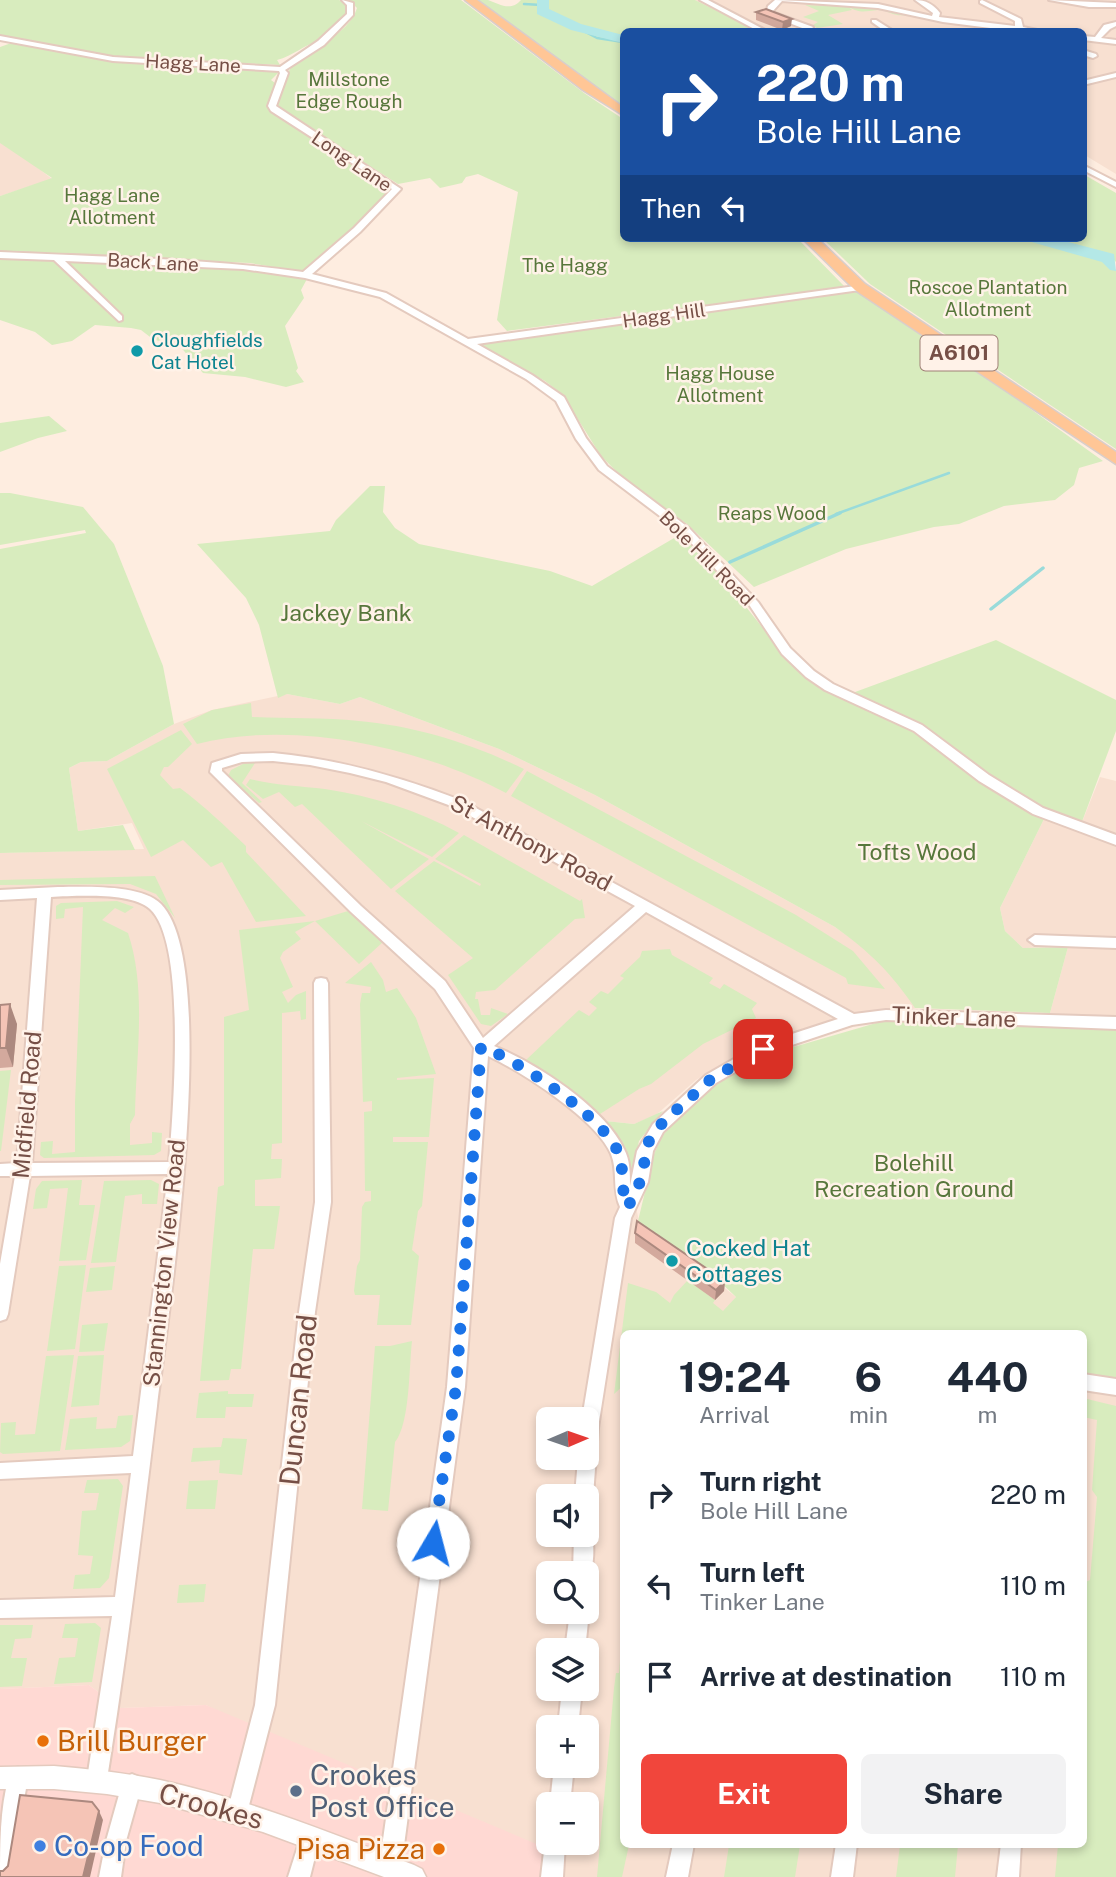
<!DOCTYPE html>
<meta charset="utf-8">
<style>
:root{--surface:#fff;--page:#f2f2f3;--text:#1f2937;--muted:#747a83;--accent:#f1463c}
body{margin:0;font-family:"Public Sans",sans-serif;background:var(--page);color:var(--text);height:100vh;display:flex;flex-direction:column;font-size:26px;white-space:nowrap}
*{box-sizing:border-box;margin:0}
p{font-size:23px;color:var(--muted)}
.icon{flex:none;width:38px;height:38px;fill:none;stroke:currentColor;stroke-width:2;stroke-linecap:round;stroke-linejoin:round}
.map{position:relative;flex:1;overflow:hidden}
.side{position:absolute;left:620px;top:1330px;width:467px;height:518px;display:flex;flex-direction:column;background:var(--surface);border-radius:10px;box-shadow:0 4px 10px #0003}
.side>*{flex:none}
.guide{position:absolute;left:620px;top:28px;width:467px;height:214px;border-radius:10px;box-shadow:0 4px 10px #0003;background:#1a4fa0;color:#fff;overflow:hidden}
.needle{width:46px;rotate:88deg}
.fabs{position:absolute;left:536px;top:1407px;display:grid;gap:14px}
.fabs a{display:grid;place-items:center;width:63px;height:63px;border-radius:10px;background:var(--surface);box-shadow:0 4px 10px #0003;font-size:35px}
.pin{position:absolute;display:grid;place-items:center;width:60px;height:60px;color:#fff;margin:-30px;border-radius:14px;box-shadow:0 4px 10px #0006}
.me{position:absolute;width:77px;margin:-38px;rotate:8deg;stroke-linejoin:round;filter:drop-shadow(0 0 5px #0008)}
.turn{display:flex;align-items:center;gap:24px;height:147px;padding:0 21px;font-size:32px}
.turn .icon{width:91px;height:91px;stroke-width:2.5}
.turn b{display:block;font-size:49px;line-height:60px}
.then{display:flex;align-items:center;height:66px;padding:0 21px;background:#0003;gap:14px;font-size:26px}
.eta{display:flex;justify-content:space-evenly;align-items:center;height:119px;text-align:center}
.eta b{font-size:42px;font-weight:700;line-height:49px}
.button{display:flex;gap:14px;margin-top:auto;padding:14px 21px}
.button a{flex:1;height:80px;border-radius:10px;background:var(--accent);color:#fff;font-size:28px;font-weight:700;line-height:80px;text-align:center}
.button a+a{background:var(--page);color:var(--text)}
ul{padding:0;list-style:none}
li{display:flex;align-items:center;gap:21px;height:91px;padding:0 21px}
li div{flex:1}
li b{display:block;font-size:26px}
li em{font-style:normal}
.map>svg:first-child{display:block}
</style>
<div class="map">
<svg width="1116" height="1877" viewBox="0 0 1116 1877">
<rect width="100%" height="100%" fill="#feede0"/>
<!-- residential -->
<g fill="#f8e0d1" fill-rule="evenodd">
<path d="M695,0H1116V174L1083,154V32L758,31Z"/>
<path d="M0,142L34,165L52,179L0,196Z"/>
<path d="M287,694L340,704L360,697L499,749L595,795L835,927L869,951L894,977L917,1008L854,1013L749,1047L696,1080L656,1115L634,1124L605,1121L623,1148L639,1221L736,1297L724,1312L623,1334V1844H1083V1373L1116,1378V1877H544L206,1705L120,1708L89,1685L0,1689V853L144,849L132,823L78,831L69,768L81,762L107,761L174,724L212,710ZM548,1419H586V1458H548ZM548,1496H586V1535H548ZM548,1573H586V1612H548ZM548,1650H586V1689H548ZM548,1727H586V1766H548ZM548,1804H586V1843H548Z"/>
<path d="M1100,777L1116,781V1028L1054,1021L1050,1013L1068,947L1023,948L1005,931L1000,908L1044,819L1055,818L1080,827Z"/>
</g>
<!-- commercial -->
<path fill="#ffd9d3" d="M89,1685L120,1708L206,1705L546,1848L544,1877H0V1689Z"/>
<!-- green -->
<g fill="#d8ecbe">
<path d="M0,0H339L346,3L349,9L346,17L319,41C305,44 293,56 277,60L280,65L115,57L0,36Z"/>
<path d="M349,0H461L584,93L623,119V238H797L845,287L507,331L497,320L518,192L478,174L466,177L462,183L440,188L430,178L398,184L280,109L278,105C282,93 283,77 291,68C309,45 348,37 357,8Z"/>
<path d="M476,0C480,0 484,0 488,0C499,4 511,12 521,0H540L539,11L570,27L619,39L623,42V106L604,97Z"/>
<path d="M545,0H695L758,31L623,32V37L576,26L544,11Z"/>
<path d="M805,5L864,7C879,8 893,11 907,15C892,17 889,10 878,10C865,11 861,14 849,7L852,10L828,15L843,24L817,28L813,25L818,22L803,17L819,11Z"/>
<path d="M17,41L119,62L271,68L280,71L271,80L275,83L267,107L382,181L393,191L304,272L250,263L0,252V196L52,178L0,143V47Z"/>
<path d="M1083,174L1116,193V262L1112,258L1042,238H1083Z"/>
<path d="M822,238H1025L1108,261L1116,270V449L870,284Z"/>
<path d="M0,257L241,268L307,279L301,290L304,298L285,326L298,368L296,371L304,382L286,387L245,377L203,373L178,344L154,340L141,330L131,328L95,325L72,341L52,345L35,332L0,320Z"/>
<path d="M855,291L1011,395L1103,461L1079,468L1074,485L1055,500L1004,506L959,524L934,527L846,549L754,587L687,524L629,484L601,456L562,394L545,381L479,344Z"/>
<path d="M49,416L67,431L38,438L0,452V423Z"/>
<path d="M370,486H385L383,512L395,528L419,544L550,571L592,586L681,534L719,573L781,651L820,689L873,708L847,695L996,640L1116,700V731L1080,827L1055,818L1044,819L1000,908L1005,931L1023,948L1068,947L1050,1013L915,1008C891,973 870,952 835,927L595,795L499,749L360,697L340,704L287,694L278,698L259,625L246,598L197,544L330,531L336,520Z"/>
<path d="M0,493H10L83,507L114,544L163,666L174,724L107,761L81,762L69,768L78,831L123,825L135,850L0,853V549L86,533L85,530L0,545Z"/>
<path d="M251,703L252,717C287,719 324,717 359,721C416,726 473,744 524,769L506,793C420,747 294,719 197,744L183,724L212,710Z"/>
<path d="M181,730L192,744L168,767H164L160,775L173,789L180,788C203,805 225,826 246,846V852L306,916L256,922L222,862L211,867L183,840L151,857L107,769Z"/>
<path d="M245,763H255L242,783L262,802L259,803L228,776L231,770Z"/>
<path d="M527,771L796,915L853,951L885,989L848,984L846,978L511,796Z"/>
<path d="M250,779C275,785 300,786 325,789C371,796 418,810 459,833L432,857L361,821L429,859L391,889L302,804L295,807L279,792L263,799L246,785Z"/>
<path d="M464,835L580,901L582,899L585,918L575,919L495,990L476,992L475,999H478L481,1015H490L491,1008L508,1014L491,1026L481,1024L448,975L473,958L395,891L434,861L480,886L481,884L435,859Z"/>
<path d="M155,876L175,918L156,894L130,884L0,885V880Z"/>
<path d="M117,901L134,907L125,913L115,908L102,920L128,933C147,989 136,1056 135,1115L130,1124V1145L152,1143V1132L162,1133L161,1151L154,1155L44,1158L40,1155L41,1142L53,1141L52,1154L75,1152V1103L83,907L65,909L64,918L56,919V906L61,903Z"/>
<path d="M348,911L383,942L359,964L315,921L295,932L301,939L283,952L280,958L293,987L282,992L288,1003L296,995L306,991V1019L301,1020L300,1011L282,1013V1143L272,1144L271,1159H282L281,1178L255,1180V1206H280L274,1249H253L241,1369H231L229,1380L200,1381L218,1187L224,1185V1017L249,1010L239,930L315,921Z"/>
<path d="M670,949L672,955L713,978L709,983L720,989L724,984L757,1003L752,1009L756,1018L703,1044L651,1084L639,1089L600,1114L526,1060L579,1010L589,1016L597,1008L589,1002L601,991L608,994L624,978L620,976L640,957L642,951Z"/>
<path d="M371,962L383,980L386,992L397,988L416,1018L436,1074L397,1078V1080L434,1078L429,1137H393V1142H428L422,1206L418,1211L412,1250L419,1256L411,1325H377L380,1295H355L354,1291L357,1266L360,1260L362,1207L365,1202L371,1201V1191H365L364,1112L372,1111V1101L363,1102L360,1004L362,993H370L371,987L345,983Z"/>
<path d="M890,1019L1116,1028V1378L1083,1373V1334H623V1386L614,1394L628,1283L656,1292L670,1303L674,1295L688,1280L715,1300L713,1303L723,1311L736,1297L717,1279L638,1221L654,1154L662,1136L683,1112L721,1081L766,1055Z"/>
<path d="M11,1070L1,1151H0V1071Z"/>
<path d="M663,1111L639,1141L630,1185L623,1148L605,1121L634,1124Z"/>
<path d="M82,1180L79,1205H95L86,1260L59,1261L68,1188L50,1189L47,1208L33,1209L36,1189L42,1181Z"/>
<path d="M151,1180L159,1184L157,1204H142V1194L125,1196L116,1262L91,1263L104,1181Z"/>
<path d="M86,1265L75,1349L47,1351L59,1266Z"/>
<path d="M115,1266L112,1290L86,1292L90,1268Z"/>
<path d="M108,1323L104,1351L79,1352L82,1325Z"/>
<path d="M412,1341C409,1367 410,1424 395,1442L388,1511L362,1509L375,1346H390Z"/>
<path d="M74,1355L60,1451L3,1454L0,1452L1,1423L16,1422L15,1435L35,1434L46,1356Z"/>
<path d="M104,1355L99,1405L71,1407L78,1356Z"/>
<path d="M228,1391V1394H254L252,1407H226L225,1418H196L199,1393Z"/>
<path d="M1083,1398L1116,1406V1877H1055L1058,1845L1083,1844V1583L1090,1580L1097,1497L1092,1490L1097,1420L1083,1417Z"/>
<path d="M133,1415L130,1441L121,1447L65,1450L70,1419L97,1417L96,1429L116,1428L118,1416Z"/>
<path d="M223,1438L247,1439L242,1475L219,1473L220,1460L191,1462L193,1448L221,1447Z"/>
<path d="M118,1479L123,1486L109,1578L100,1588L73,1589L75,1575L90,1574L93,1556L78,1555L82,1511L96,1510L99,1493H84L87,1480Z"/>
<path d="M218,1480L215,1509H186L189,1481Z"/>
<path d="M206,1584L204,1602L177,1603L179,1585Z"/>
<path d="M95,1623L101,1628L92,1682L54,1684L59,1658L75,1657L78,1638H62L65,1624Z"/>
<path d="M623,1623V1844L629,1845L622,1877H597L614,1688L616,1673H619Z"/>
<path d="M0,1625H33L31,1638L15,1639L11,1658H27L22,1686L0,1687Z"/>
<path d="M729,1845H800L795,1877H724Z"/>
<path d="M900,1845H958L955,1877H896Z"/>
</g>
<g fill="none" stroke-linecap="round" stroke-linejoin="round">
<!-- stream-far1 -->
<g stroke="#99dbda" stroke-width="2.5">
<path d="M524,4L542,5"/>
<path d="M574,26L597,38L623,42"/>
<path d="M836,514L949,473"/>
</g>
<!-- stream -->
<g stroke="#99dbda" stroke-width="3.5">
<path d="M730,562L840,513"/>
<path d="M991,609L1043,568"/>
</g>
<!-- river -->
<g fill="#b4e8e7" fill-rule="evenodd">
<path d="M537,0H549V9L581,24L623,35V43L571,30L537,14Z"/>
<path d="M1026,238H1053L1114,254L1116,271L1110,270L1102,262L1028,241Z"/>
</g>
<defs>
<g id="minor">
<path d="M342,0L353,3V15L324,45L285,70L288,73L276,106L401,189L360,232L312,274L386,293L468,339L863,285V289L860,290L477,344L532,375L564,397L586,438L607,466L689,528L758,602L790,648L814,671L833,684L922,725L989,775L1043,808L1116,835V845L1033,814L979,781L914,731L825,690L806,677L782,654L750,606L681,532L599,470L576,439L556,401L526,379L380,297L305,278L243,269L65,261L122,316V320L119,321L54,260L0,258V252C101,257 203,258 303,272L354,228L392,189L271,111L268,106L280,73L279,71L113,61L0,40V36L113,57L280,67L318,41L347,14V5Z"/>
<path d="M700,0H708L769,32H760Z"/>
<path d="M775,0L878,4L932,16L933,13L915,0C926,0 933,4 940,13L939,17L1015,26V21L980,3V1L982,0L1021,19L1023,27L1047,32H1022L943,22L878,8L782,1L772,12L813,27L810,31L766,14L768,6Z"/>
<path d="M1049,0L1116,3V7H1089Z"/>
<path d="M872,20H876L895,32H886L872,22Z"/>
<path d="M1116,22V26L1110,29L1101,38L1116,40V44L1083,40V36L1095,37L1104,25Z"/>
<path d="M1083,50L1096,54L1097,56L1093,58L1083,55Z"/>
<path d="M1116,73V77L1083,85V81Z"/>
<path d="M1083,165L1116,182V187L1083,170Z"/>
<path d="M273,753C339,759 401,777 463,801L854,1014L886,1010L1116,1017V1029L886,1020L852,1025L768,1053L716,1083L663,1132L653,1151L648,1182L631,1218L598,1428L593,1496L590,1502L586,1504V1496H575L578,1458H586V1419H582L615,1218L620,1207C612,1190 618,1171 611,1154C596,1119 522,1072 488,1056L465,1387L401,1868L397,1875H383L379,1868L447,1387L474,1048L435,989L351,912L210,772L212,763L241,754ZM273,761L310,765L350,773L386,782L454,807L635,906L483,1038L445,981L361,906L222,771V768L242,762ZM646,912L838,1019L758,1045L706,1075L653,1124L637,1151L630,1186C630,1173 630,1160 624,1149C604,1107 536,1063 494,1046Z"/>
<path d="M58,887C85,887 141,884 161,904C222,966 168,1315 157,1406C142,1530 127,1655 107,1779L104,1786L97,1789L90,1786L87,1779L112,1616L0,1618V1600L115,1597L131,1473L0,1479V1463L133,1456L168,1174L30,1176L8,1314L6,1319L0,1321V1264L15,1176H0V1164L17,1163V1161L37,898L0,900V890ZM51,897C76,896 131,892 150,909C187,943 173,1112 169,1162L32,1163Z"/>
<path d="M1035,935L1116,938V948L1035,945L1028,940Z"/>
<path d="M321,978L326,979L328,983L331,1202L315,1312L275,1705L247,1813L244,1820L237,1823L230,1820L227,1813L255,1705L299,1312L315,1202L314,983L316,979Z"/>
<path d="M1083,1374L1116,1379V1395L1083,1390Z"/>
<path d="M586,1527L590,1529C595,1541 595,1571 586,1580V1573H573L574,1535H586Z"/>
<path d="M586,1607L589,1612L585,1650H565L570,1612H586Z"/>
<path d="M562,1689H582L578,1727H558Z"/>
<path d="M554,1766H574L570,1804H550Z"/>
<path d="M18,1767L25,1770L28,1777L11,1874L9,1877H0C0,1842 0,1803 11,1770Z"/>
<path d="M132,1774L139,1777L142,1784L126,1841L121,1877H99L106,1841L122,1784L125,1777Z"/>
<path d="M310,1827L317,1830L320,1837L310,1877H288L303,1830Z"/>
<path d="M548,1836V1843H565L563,1877H541L545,1843Z"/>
<path d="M673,1844H694L688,1877H666Z"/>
<path d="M836,1844H857L853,1877H831Z"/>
<path d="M1001,1844H1021L1019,1877H997Z"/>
</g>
<path id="tertiary" d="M54,1766C90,1769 125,1773 160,1780C247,1799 331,1833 414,1865L422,1869L426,1877H384L263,1832L160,1803L107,1794L54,1789H0V1767Z"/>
<g id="primary">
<path d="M465,0H477L623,107V115L583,90Z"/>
<path d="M802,238H817L865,284L1116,452V464L855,290Z"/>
</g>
</defs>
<!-- minor casing -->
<use href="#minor" stroke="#e4cabe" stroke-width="4"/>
<!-- tertiary casing -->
<use href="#tertiary" stroke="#e4cabe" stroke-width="3"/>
<!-- primary casing -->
<use href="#primary" stroke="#d9cecb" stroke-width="3"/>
<!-- minor -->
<use href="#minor" fill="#fff" fill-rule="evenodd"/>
<!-- tertiary -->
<use href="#tertiary" fill="#fff" fill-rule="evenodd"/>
<!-- primary -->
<use href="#primary" fill="#ffc696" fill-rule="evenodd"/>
</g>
<!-- wall -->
<g fill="#d3a99d">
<path d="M766,9L791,26L782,30L756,20V12Z"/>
<path d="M0,1005L17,1024L13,1067L0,1068Z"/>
<path d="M635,1233L725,1281L724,1291L715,1300L635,1243Z"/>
</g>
<!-- shaded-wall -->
<g fill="#ac897f">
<path d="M792,19L791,26L782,30L783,22Z"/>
<path d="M10,1004L17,1024L13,1067L6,1048Z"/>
<path d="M725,1281L724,1291L715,1300L716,1290Z"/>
<path d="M99,1811L103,1820L90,1877H83Z"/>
</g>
<!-- building -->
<g fill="#f5c4b6" stroke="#ac897f" stroke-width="2">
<path d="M766,9L792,19L783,22L756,12Z"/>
<path d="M10,1004L6,1048H0V1005Z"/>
<path d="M637,1221L725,1281L716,1290L635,1233Z"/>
<path d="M20,1795L92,1802L99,1811L83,1877H0V1871H3L8,1866Z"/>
</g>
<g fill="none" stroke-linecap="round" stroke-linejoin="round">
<!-- route -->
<path stroke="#1a73e8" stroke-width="12" stroke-dasharray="0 21.6" d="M433,1543L456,1387L481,1047C516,1058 602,1117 617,1150C626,1168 619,1190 628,1207L640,1182L649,1141L663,1122L711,1079L763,1049"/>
</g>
<!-- markers -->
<g fill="#0f9aa8" stroke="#fff2e8" stroke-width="2.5">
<circle cx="137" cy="351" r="7"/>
<circle cx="672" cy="1261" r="7"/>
</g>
<g fill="#e8710a" stroke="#fff2e8" stroke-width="2.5">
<circle cx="43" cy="1741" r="7"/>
<circle cx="439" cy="1849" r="7"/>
</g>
<circle fill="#5c6f8a" stroke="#fff2e8" stroke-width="2.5" cx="296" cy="1791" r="7"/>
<circle fill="#3f7fe0" stroke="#fff2e8" stroke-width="2.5" cx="40" cy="1846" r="7"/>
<g text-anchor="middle" stroke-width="5" stroke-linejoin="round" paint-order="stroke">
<!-- far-street labels -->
<g font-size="19" fill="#764f46" stroke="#fff2e8">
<text transform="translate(193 63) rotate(3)" y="7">Hagg Lane</text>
<text transform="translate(352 161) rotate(34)" y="7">Long Lane</text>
<text transform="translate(153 262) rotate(3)" y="7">Back Lane</text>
<text transform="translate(664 315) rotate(-8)" y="7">Hagg Hill</text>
<text transform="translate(707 558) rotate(45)" y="7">Bole Hill Road</text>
</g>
<!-- far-park labels -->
<g font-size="19" fill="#57773b" stroke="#fff2e8">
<text x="349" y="86">Millstone<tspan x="349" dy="22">Edge Rough</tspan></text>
<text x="112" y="202">Hagg Lane<tspan x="112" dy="22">Allotment</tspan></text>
<text x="565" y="272">The Hagg</text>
<text x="988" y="294">Roscoe Plantation<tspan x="988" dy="22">Allotment</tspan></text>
<text x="720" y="380">Hagg House<tspan x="720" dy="22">Allotment</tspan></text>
<text x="772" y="520">Reaps Wood</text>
</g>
<!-- far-culture labels -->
<g font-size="19" fill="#0d838f" stroke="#fff2e8" text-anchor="start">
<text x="151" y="347">Cloughfields<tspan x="151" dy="22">Cat Hotel</tspan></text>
</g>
<!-- shield labels -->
<rect fill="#fff2e8" stroke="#9f8077" stroke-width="2" x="920.5" y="335.5" width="77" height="35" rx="5"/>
<g font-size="21" font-weight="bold" fill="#764f46">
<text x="959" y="360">A6101</text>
</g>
<!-- park labels -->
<g font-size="23" fill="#57773b" stroke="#fff2e8">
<text x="346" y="621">Jackey Bank</text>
<text x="917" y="860">Tofts Wood</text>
<text x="914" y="1171">Bolehill<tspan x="914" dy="26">Recreation Ground</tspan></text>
</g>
<!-- street labels -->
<g font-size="23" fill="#764f46" stroke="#fff2e8">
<text transform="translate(531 843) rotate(28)" y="8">St Anthony Road</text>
<text transform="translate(954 1017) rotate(2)" y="8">Tinker Lane</text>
<text transform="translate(27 1105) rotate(-85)" y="8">Midfield Road</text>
<text transform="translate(164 1263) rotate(-84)" y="8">Stannington View Road</text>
</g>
<!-- culture labels -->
<g font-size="23" fill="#0d838f" stroke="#fff2e8" text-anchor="start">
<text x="686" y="1256">Cocked Hat<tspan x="686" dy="26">Cottages</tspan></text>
</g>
<!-- near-street labels -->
<g font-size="28" fill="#764f46" stroke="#fff2e8">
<text transform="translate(298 1400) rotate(-84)" y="10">Duncan Road</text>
<text transform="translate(211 1806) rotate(15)" y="10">Crookes</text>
</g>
<!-- near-food labels -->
<g font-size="28" fill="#c56008" stroke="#fff2e8" text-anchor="start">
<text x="57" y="1751">Brill Burger</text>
<text x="425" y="1859" text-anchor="end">Pisa Pizza</text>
</g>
<!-- near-service labels -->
<g font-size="28" fill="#4e5e75" stroke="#fff2e8" text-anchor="start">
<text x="310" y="1785">Crookes<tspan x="310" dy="32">Post Office</tspan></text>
</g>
<!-- near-shop labels -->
<g font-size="28" fill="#366cbe" stroke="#fff2e8" text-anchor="start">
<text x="54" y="1856">Co-op Food</text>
</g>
</g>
</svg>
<div class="fabs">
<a><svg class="needle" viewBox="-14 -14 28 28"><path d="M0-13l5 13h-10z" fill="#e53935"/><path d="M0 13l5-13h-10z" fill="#747a83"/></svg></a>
<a><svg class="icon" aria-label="sound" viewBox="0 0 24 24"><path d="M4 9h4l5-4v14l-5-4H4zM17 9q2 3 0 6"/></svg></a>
<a><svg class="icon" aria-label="search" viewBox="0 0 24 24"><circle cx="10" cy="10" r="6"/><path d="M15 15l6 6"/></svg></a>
<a><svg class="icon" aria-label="layers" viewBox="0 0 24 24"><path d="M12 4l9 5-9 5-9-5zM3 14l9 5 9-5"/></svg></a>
<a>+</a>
<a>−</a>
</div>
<div class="pin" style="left:763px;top:1049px;background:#d93025"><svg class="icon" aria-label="arrive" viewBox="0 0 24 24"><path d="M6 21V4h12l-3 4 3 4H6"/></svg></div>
<svg class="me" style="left:433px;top:1543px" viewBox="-20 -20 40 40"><circle r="19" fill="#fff"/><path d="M0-13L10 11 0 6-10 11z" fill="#1a73e8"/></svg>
<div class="guide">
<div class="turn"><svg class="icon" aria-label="right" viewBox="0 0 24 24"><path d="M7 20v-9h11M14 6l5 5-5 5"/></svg><div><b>220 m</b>Bole Hill Lane</div></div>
<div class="then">Then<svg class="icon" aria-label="left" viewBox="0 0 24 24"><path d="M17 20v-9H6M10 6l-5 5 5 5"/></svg></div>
</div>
<section class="side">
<div class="eta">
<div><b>19:24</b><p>Arrival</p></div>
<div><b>6</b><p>min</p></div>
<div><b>440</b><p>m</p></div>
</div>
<ul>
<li><svg class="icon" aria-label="right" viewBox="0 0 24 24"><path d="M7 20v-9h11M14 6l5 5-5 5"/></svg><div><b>Turn right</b><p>Bole Hill Lane</p></div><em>220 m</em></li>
<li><svg class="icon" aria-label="left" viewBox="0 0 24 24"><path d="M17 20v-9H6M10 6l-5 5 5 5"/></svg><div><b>Turn left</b><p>Tinker Lane</p></div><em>110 m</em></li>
<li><svg class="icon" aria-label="arrive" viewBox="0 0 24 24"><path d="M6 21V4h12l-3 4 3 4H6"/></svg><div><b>Arrive at destination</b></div><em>110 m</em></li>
</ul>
<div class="button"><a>Exit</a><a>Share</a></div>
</section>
</div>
